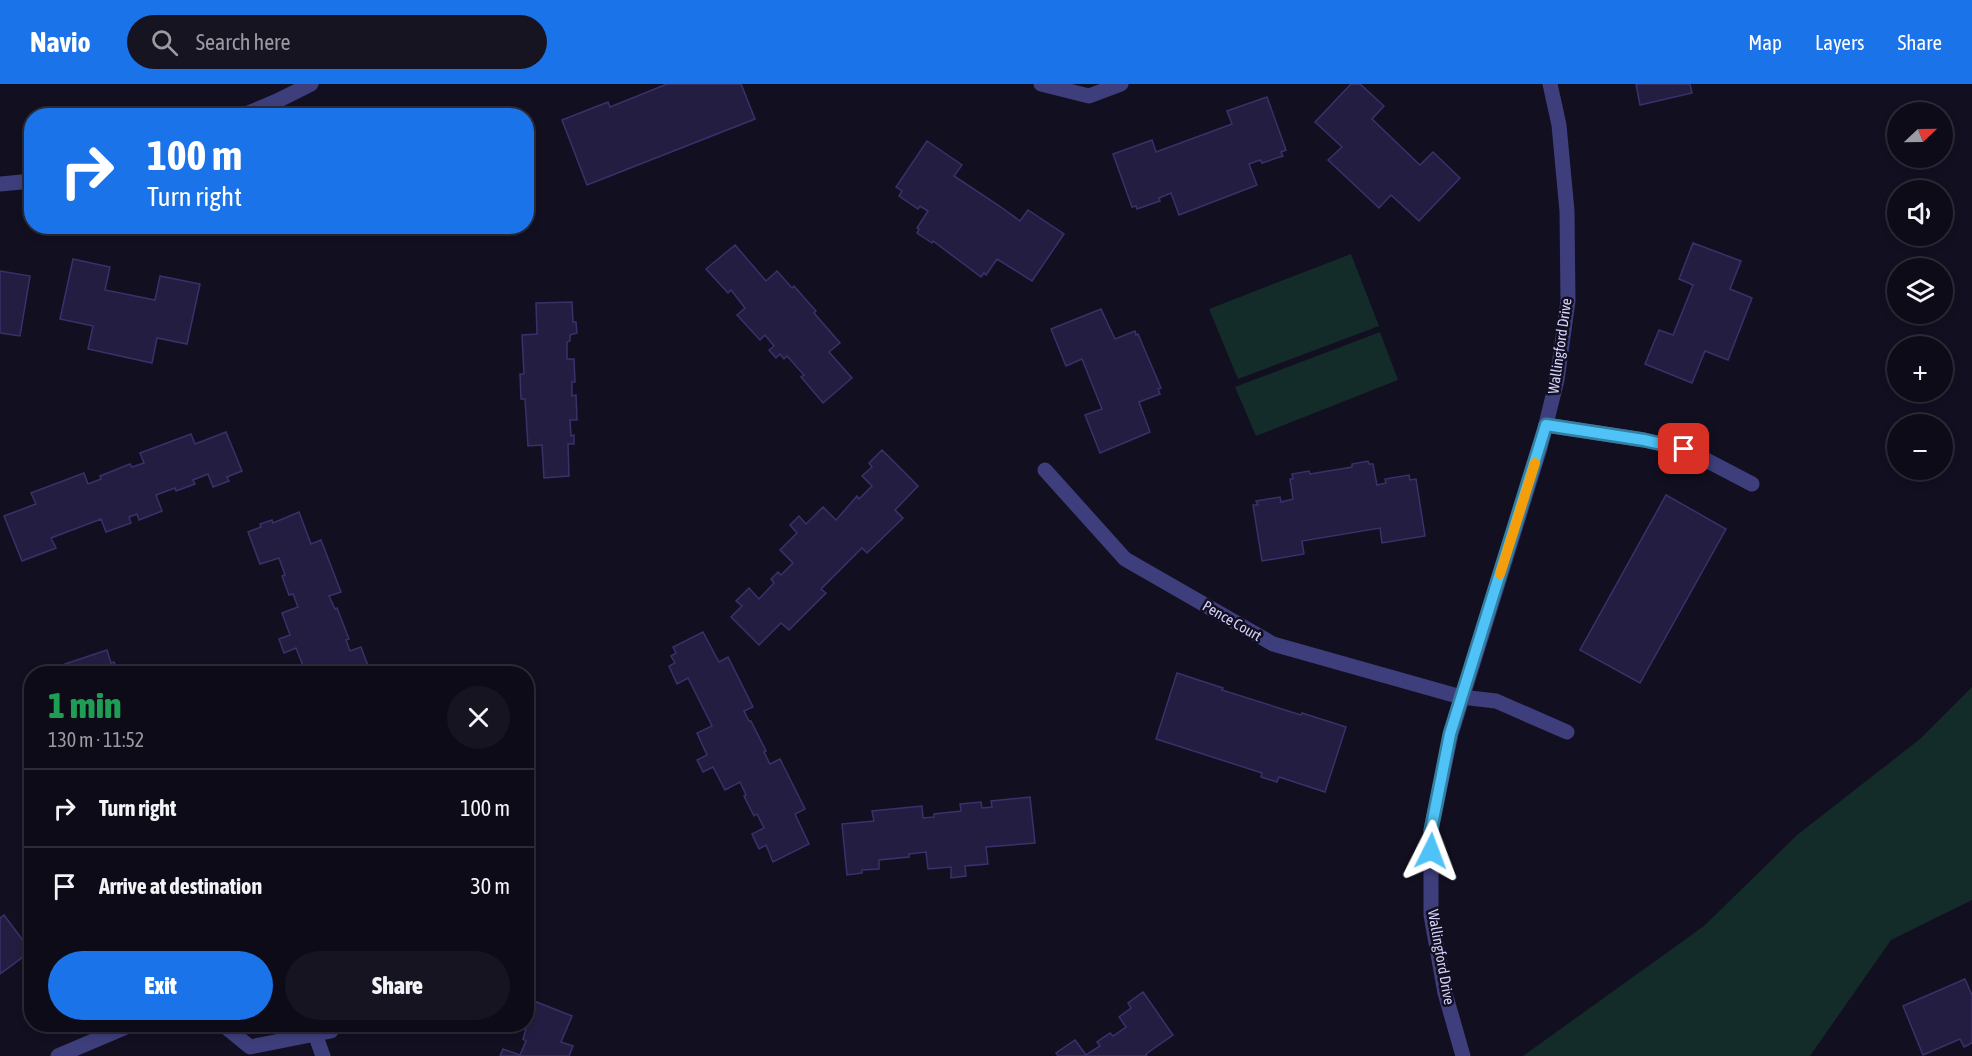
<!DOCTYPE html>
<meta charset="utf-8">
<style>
:root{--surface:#0e0b19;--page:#171422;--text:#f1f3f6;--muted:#9b9ba2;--line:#2e2b38;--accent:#1a73e8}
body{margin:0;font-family:"Asap Condensed",sans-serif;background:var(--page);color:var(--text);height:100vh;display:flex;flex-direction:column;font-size:22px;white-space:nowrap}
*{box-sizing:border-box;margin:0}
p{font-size:20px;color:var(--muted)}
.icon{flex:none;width:33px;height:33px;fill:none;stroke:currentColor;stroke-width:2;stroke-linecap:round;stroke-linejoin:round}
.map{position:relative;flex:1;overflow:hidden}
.details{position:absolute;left:24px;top:582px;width:510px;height:366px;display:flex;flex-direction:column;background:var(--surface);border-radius:24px;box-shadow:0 3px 9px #0003,0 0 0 2px var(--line)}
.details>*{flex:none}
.banner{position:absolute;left:24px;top:24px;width:510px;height:126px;border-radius:24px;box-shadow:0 3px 9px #0003,0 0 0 2px var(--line);background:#1a73e8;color:#fff;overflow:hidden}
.needle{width:39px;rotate:68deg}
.fabs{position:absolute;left:1887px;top:18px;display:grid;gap:12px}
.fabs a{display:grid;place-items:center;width:66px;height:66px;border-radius:50%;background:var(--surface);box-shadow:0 3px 9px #0003,0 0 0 2px var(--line);font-size:30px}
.pin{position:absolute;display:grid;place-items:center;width:51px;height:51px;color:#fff;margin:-26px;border-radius:12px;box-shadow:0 3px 9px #0006}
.me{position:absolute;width:66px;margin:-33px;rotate:3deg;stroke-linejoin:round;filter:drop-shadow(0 0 4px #0008)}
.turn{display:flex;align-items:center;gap:21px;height:126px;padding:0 24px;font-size:27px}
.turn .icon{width:78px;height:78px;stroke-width:2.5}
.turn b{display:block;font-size:42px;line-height:51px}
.round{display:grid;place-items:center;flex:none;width:63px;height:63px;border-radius:32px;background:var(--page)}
.headline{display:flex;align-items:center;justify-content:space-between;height:102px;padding:0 24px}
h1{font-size:36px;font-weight:800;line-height:45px;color:#1e9e55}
.button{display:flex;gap:12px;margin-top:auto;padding:12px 24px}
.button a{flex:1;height:69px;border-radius:36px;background:var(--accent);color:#fff;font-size:24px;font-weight:800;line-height:69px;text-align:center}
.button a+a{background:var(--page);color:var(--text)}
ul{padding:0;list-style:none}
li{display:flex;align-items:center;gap:18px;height:78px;padding:0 24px;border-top:2px solid var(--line)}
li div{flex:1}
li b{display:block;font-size:22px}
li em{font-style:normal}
header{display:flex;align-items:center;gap:36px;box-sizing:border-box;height:84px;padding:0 30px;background:var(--accent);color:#fff}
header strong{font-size:28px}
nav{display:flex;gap:33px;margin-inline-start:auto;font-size:21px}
.search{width:420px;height:54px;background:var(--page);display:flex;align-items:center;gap:15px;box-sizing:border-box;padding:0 21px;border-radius:33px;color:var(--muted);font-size:22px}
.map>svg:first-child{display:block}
</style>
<header>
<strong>Navio</strong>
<div class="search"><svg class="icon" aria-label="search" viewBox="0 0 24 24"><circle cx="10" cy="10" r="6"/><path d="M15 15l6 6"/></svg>Search here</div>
<nav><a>Map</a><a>Layers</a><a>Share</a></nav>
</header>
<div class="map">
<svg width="1972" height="972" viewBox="0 0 1972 972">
<rect width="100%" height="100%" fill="#120f21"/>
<!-- green -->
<g fill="#132b29">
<path d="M1351,170L1379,242L1238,295L1209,225Z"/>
<path d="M1380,248L1398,296L1256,352L1235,303Z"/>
<path d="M1972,603V816L1891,856L1810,972H1523L1704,842L1797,751L1920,655Z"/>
</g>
<!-- building -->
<g fill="#231d41" stroke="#3a316b" stroke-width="1.5">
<path d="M667,0H741L755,35L587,101L562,36L608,18L610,23Z"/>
<path d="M1351,0H1360L1384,22L1372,35L1420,81L1433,68L1460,94L1419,137L1391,111L1379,124L1328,76L1342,63L1315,38Z"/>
<path d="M1636,0H1690L1692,9L1640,21Z"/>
<path d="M1267,13L1286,66L1281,68L1283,72L1262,79L1260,76L1249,80L1257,101L1179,131L1171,109L1159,114L1160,117L1137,125L1136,122L1132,123L1113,70L1152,56L1156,68L1232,40L1227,27Z"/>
<path d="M927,57L962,81L954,92L998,121L1020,137L1028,126L1064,150L1032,197L997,175L986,191L984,189L981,193L933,157L932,159L917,149L919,145L917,144L928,127L920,122L918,125L899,112L902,107L896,103Z"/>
<path d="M1693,159L1741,177L1730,205L1752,214L1728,276L1705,267L1692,299L1645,280L1659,246L1673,251L1693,201L1679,195Z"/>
<path d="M735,161L766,197L777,187L792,204L794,202L816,227L814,229L840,259L829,268L852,294L823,319L801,293L804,291L787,272L784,275L780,270L776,274L769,266L774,262L765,251L760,256L737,231L745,224L731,206L728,209L706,185Z"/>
<path d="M73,175L110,183L105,206L155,216L160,192L200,200L187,260L157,254L152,279L88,265L93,242L60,235Z"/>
<path d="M0,187L30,192L20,252L0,249Z"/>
<path d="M572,218L573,238H576L577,249L570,251V257L567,258V275H574L575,298H572V312L576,311L577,336H570L571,352L574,351V360H568L569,392L544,394L542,361L528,362L525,315H521L520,290H524L522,251L537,250L536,219Z"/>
<path d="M1101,225L1115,255L1135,247L1136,251L1138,250L1161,304L1158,305L1160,310L1139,318L1150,348L1100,369L1085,331L1102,325L1082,275L1066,282L1051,245Z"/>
<path d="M226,348L242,387L227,393L229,397L213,403L208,390L193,396L195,400L176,407L175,404L156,411L162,427L139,436L137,430L129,433L131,439L106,448L101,435L51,454L56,464L22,477L4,432L36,420L31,409L84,389L88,400L101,395L100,392L130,380L132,383L144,379L140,369L191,350L195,360Z"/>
<path d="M882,366L918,402L895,426L903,434L867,469L862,464L821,505L826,509L789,546L781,539L759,561L731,533L742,522L736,517L749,504L759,515L774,499L771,495L778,488L781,491L793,479L780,466L797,449L790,441L799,432L806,440L823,423L836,436L857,412L859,415L872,402L862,392L872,383L869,379Z"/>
<path d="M1368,377L1369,380H1373L1377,401L1386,399L1385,395L1409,391L1410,396L1416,395L1425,452L1382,459L1380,444L1302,457L1304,470L1262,477L1253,421H1258L1256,417L1280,413L1281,418L1293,415L1290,395H1293L1292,390L1309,387L1310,390L1352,383V380Z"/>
<path d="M1666,411L1726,445L1640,599L1580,566Z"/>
<path d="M299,428L311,460L321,456L341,508L329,512L335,525L337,524L349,555L346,556L350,567L361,563L371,590H322L319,582L305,587L296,564L284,569L279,555L290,551L282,529L298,523L293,510L289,511L282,492L285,491L279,474L260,480L248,448L261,443L260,440L272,436L273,439Z"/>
<path d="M703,548L719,578L728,573L753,623L744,627L749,637H751L766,667L764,668L770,680L780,675L805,725L795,730L809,760L773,778L766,761L759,765L752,750L764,744L757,730L754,732L744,712L746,711L740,698L725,706L713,683L703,688L697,676L707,671L697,649L712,642L688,594L677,600L669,582L675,579L671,572L676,569L673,563Z"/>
<path d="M107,566L111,579L114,578L118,587L114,590H69L65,580Z"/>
<path d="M1177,589L1223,604L1222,606L1301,631L1302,629L1346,643L1325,708L1279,693L1277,698L1261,693L1262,689L1156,655Z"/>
<path d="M1030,713L1035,759L986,763L988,780L965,782L966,792L951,794V783L928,785L926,768L909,770V773L879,776V785L862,786V789L847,791L842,740L874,737L872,727L922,722L923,734L934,733V730L961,727L960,720L981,718L982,724L992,723L991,717Z"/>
<path d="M4,831L31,867L0,890V834Z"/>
<path d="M1965,895L1972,911V959L1964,963L1960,955L1923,971L1903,922Z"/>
<path d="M1143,908L1173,951L1146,970L1147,972H1058L1056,969L1075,956L1086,971L1100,962L1097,958L1110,949L1113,952L1126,943L1119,933L1131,924L1128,919Z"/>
<path d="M534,917L572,932L561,958L573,962L569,972H500L503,965L520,971L526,957L523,955L526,945L516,941L526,940V926L530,927Z"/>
</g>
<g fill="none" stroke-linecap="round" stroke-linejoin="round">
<!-- minor -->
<g stroke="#3e3e7c" stroke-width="15">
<path d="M1041,0L1089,12L1121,0"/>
<path d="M241,32L277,17L311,0"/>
<path d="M0,100L32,97"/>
<path d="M1546,341L1644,356L1685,365L1752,400"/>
<path d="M1045,386L1125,475L1273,560L1461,613L1496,617L1567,648"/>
<path d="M222,940L250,963L331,947L336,940"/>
<path d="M315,950L323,972"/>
<path d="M58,972L133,940"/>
<path d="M1463,972L1445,909L1431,831V746L1451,650L1540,364L1557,296L1568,217L1567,127L1559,41L1550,0"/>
</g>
</g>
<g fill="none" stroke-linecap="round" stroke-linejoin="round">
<defs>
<path id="route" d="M1431,767V746L1450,650L1546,341L1644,356L1684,365"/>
</defs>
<!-- route casing -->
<use href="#route" stroke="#337fa1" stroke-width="15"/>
<!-- route -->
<use href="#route" stroke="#4fc3f7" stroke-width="10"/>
<!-- slow -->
<path stroke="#f59e0b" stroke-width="10" d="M1500,490L1535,379"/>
</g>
<g text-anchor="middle" stroke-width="5" stroke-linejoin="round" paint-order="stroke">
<!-- street labels -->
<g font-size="15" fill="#d6d3fb" stroke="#120f21">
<text transform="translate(1560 262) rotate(-82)" y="5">Wallingford Drive</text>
<text transform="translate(1232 537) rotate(30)" y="5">Pence Court</text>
<text transform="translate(1441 873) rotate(80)" y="5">Wallingford Drive</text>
</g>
</g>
</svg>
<div class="fabs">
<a><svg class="needle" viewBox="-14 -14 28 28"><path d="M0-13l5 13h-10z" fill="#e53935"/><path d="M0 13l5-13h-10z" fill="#9b9ba2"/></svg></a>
<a><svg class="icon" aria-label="sound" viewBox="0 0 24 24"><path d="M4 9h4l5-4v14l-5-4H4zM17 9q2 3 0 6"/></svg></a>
<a><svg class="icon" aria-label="layers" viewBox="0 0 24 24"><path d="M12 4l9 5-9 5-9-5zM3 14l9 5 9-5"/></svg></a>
<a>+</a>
<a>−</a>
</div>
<div class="pin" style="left:1684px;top:365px;background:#d93025"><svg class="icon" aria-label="arrive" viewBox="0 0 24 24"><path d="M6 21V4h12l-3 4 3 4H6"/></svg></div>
<svg class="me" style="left:1431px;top:767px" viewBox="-20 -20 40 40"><path d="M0-17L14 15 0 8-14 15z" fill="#4fc3f7" stroke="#fff" stroke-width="4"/></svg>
<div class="banner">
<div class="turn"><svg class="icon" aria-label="right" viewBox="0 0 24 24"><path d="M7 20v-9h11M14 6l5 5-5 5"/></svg><div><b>100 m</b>Turn right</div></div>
</div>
<section class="details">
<div class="headline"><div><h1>1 min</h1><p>130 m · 11:52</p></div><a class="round"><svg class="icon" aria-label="close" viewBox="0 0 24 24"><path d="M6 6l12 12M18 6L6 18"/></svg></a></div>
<ul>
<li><svg class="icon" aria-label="right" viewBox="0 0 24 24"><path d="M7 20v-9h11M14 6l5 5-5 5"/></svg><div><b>Turn right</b></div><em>100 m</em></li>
<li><svg class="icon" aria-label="arrive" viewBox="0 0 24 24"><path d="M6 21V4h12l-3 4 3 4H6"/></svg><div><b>Arrive at destination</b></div><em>30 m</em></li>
</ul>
<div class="button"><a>Exit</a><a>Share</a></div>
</section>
</div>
